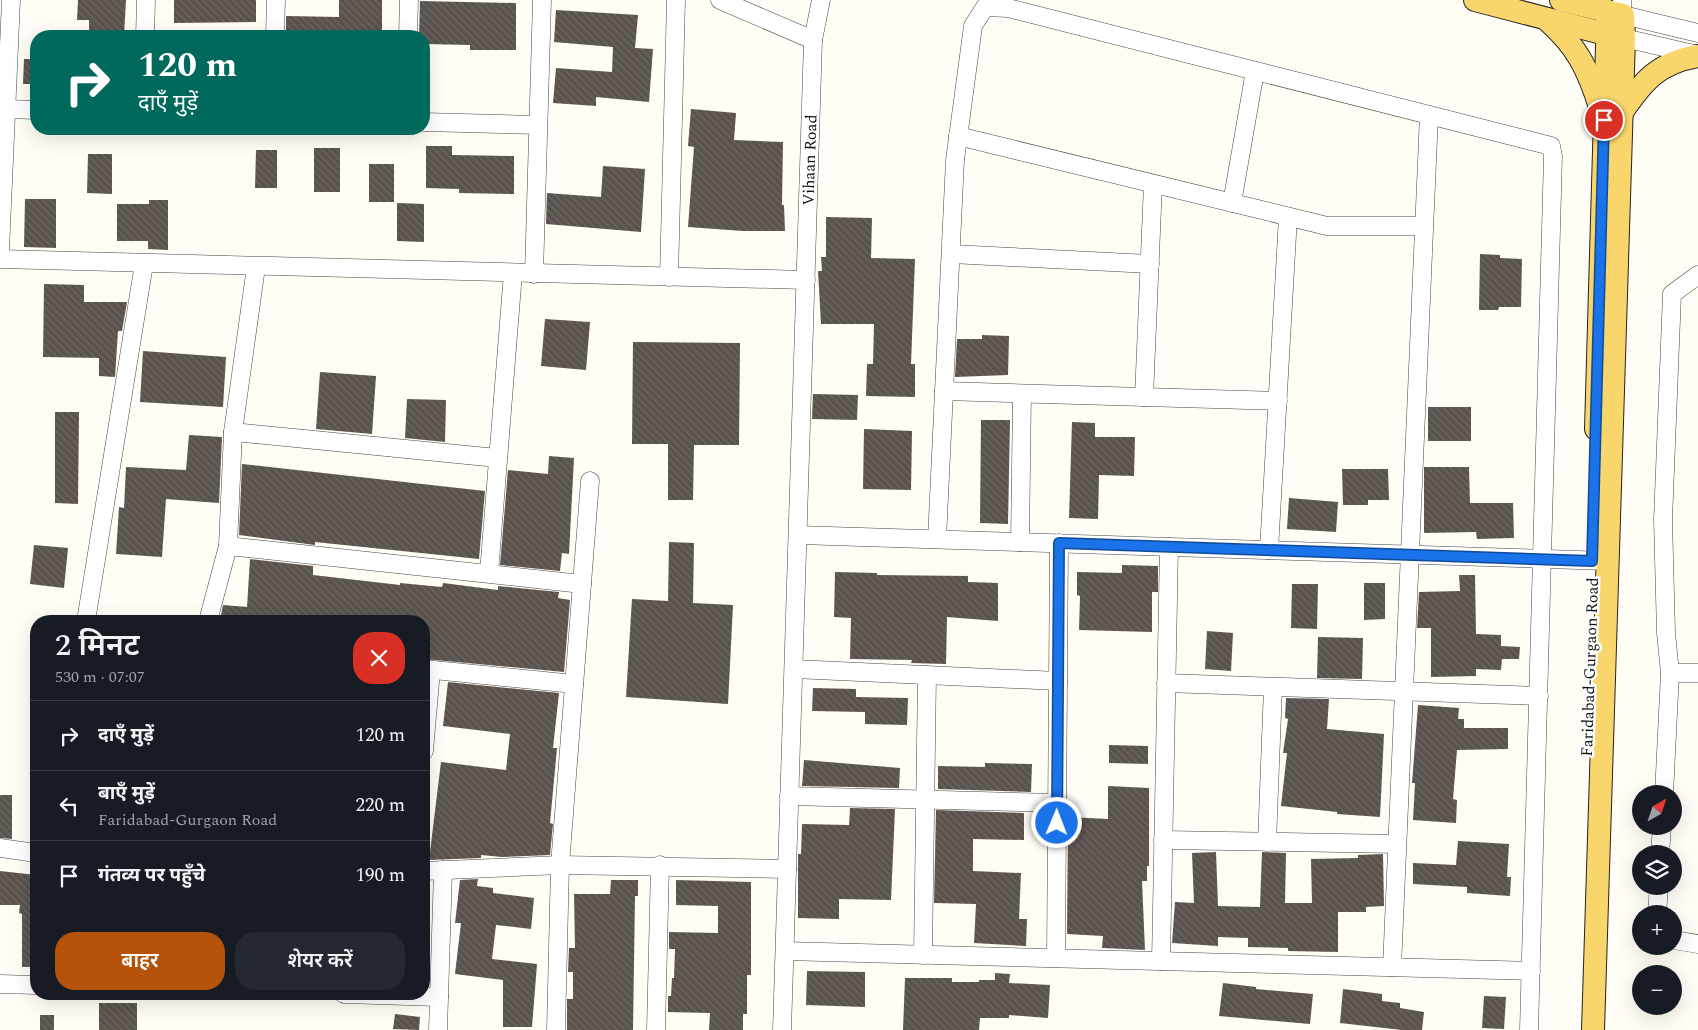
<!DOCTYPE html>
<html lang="hi">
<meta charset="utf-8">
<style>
:root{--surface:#171b24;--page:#242831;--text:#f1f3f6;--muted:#9ea1a6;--line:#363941;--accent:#b45309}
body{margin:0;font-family:Spectral,"Noto Sans Devanagari",serif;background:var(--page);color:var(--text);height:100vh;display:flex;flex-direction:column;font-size:19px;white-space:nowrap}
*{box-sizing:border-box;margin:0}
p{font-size:16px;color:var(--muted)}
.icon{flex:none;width:28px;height:28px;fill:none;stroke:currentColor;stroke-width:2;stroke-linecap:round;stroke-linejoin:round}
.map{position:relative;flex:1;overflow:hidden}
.panel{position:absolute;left:30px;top:615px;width:400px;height:385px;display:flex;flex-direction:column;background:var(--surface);border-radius:20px;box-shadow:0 5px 20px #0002}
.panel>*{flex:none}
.top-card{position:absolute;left:30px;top:30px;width:400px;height:105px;border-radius:20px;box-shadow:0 5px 20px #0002;background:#00695c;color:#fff;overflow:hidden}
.needle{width:32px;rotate:40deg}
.controls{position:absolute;left:1632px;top:785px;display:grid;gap:10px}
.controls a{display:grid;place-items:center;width:50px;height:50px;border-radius:50%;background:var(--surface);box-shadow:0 5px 20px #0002;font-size:25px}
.pin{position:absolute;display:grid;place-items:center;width:42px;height:42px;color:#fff;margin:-21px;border:2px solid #fff;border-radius:50%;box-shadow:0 1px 5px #0007}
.me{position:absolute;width:55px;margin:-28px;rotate:1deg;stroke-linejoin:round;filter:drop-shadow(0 0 4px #0008)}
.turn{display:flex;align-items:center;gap:18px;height:105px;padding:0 25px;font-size:22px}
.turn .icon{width:65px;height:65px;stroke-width:2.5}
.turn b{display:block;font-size:35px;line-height:42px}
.round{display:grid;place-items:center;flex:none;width:52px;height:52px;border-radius:20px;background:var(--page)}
.overview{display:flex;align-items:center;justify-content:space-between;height:85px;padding:0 25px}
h1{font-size:30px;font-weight:600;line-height:38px}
.action{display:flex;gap:10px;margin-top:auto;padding:10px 25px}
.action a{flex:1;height:58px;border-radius:20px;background:var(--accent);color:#fff;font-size:20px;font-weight:600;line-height:58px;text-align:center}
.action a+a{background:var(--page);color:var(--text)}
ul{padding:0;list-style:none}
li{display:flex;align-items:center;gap:15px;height:70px;padding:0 25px;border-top:1px solid var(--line)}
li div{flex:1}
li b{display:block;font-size:19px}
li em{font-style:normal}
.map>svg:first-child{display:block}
</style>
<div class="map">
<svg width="1698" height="1030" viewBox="0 0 1698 1030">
<defs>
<pattern id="building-back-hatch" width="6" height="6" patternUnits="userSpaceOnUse" patternTransform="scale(1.25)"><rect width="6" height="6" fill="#5a524d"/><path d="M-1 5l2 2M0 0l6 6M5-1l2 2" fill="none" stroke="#6d6662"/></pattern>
</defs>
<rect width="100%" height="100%" fill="#fffdf5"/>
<!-- building -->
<g fill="url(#building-back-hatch)">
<path d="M78,0H126L124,36H89V20H77Z"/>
<path d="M174,0H256V22L174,23Z"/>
<path d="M339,0H382V36H286V16L339,17Z"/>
<path d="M420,1L516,3V50H470V45L424,44V36H419Z"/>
<path d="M556,10L638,15L635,48L653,49L649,102L596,97V106L553,103L556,68L612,72L613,47L554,42Z"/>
<path d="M24,59H36V84H23Z"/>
<path d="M691,109L736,113L734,140L783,142L782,205H784L785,231H743L688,227L694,147L688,146Z"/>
<path d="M426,146H452V155L514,156V194L459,193V189L426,188Z"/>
<rect x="314" y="148" width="26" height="44"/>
<path d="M256,150H277V188H255Z"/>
<path d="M88,154H112V194L87,193Z"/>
<rect x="369" y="164" width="25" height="38"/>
<path d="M603,166L645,169L641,232L546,224L547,193L601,197Z"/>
<path d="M25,199H56V248L24,247Z"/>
<path d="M149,200H168V250L148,249V241H117V204H149Z"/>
<path d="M397,203L424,204V242L397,241Z"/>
<path d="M826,217L872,218L871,258L915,259L911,364H915V397L866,396L867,364H873L874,324H821L818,271H822L821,257H826Z"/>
<path d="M1480,254L1500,255V258L1522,259L1521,307H1499L1498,310H1479Z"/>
<path d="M44,284L84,285V302H127L122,331H118L115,377L99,376V358L43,357Z"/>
<path d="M545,319L590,322L586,370L541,366Z"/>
<path d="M982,335L1009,336L1008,375L955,377L957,339H982Z"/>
<path d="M633,342L740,343L739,445H694L693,500H668V444H632Z"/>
<path d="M143,351L226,357L223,407L140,402Z"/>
<path d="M320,372L376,376L372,434L316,429Z"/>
<path d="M813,394L858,395L857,420L812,419Z"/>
<path d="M407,399L446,400L445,442L405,438Z"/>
<rect x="1428" y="407" width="43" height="34"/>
<path d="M55,412H79L78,504L55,503Z"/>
<path d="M981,420H1010L1008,524L980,523Z"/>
<path d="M1072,422L1095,423V437H1135L1134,476L1099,475L1098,519L1069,518Z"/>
<path d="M864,429L912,431L911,490L863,489Z"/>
<path d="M189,435L222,437L219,503L166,499L162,557L116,554L119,507L124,508L126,467L186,470Z"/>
<path d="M549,456L574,458L569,554L562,553L560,571L500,565L508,470L548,474Z"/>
<path d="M242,464L485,491L479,559L315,542V545L239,535Z"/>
<path d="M1424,467H1469L1470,503H1513L1514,538L1477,539L1476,532L1424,533Z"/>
<path d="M1342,469H1388L1389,500H1368V505H1343Z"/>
<path d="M1289,498L1338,502L1336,532L1287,529Z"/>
<path d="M669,542L694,543L693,603L733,605L728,704L626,697L632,599L668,601Z"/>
<path d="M34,545L68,548L64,588L30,584Z"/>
<path d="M250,559L313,566V575L400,585V583L442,587L443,583L498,590V586L559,592L558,598L570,600L564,672L424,659V621L377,616V621H220L223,605L247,607Z"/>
<path d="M1122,565L1158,566V592H1152V632L1079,630L1080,596L1077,595V572L1122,573Z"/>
<path d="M835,572L877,573V575L968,576V582L998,583V621L947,617L946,664L911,663L912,660L850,659L851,618L834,617Z"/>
<path d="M1459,575H1475L1476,634L1501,635V646L1520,647L1519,659H1502L1501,670L1476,669V676L1431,677V628H1417L1419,592L1460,591Z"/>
<path d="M1364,583H1385V619L1364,620Z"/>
<path d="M1292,584H1318L1317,629L1291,628Z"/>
<path d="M1207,631L1233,633L1231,671L1205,669Z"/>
<path d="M1318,637L1363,638L1362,679L1317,678Z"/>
<path d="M448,682L559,693L553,748H557L550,823L553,824L550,855L502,857L481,855V858L429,860L441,762L506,770L510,734L443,726Z"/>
<path d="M813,688L856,689V697L908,698L907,725L865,724V712L812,711Z"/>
<path d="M1286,698L1329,699L1327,729L1384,734L1380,817L1337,814V812L1281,806L1287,753H1283L1288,719L1285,718Z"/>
<path d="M1418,705L1459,708L1458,719H1464V728H1508V749L1457,750L1453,799L1457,800L1456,823L1413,820L1415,783H1412Z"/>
<path d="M1109,745L1148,746V764L1109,763Z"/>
<path d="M804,760L900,768L899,788L802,786Z"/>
<path d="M985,763L1032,764L1031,792L938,789V766L985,767Z"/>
<path d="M1108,786L1149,788V866H1147V881H1142L1145,950L1102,948L1103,936L1067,934L1068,817L1108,819Z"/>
<path d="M0,795H12V839L0,838Z"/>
<path d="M850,808L895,809L891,900L839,899V919L798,918V854H801L802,824L849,825Z"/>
<path d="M936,810L1024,813V840L973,839V871L1021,873L1019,919H1027L1026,946L974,943L976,904L934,903Z"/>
<path d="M1458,841L1509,844L1507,877H1511L1510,896L1467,893V887L1413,884V863L1456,865Z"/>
<path d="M1216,852L1218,906L1260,907L1262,852L1286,853L1285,903H1312L1311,859L1358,858V855L1383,854L1384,906L1366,907V912H1338V952L1288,951V948L1248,947V938L1218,937V946L1172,943L1175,902L1194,903L1192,853Z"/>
<path d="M0,871L36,875L33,926H36V967H22V914L19,913L20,905H0Z"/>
<path d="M478,879L477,886L493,888V893L534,898L531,929L496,925L492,959L537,964L532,1027H503V980L455,974L461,923H455L460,880Z"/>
<path d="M611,880H638V896H635L633,1030H567V999H573V972H568L569,948H575L574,894H610Z"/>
<path d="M676,880L751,882V975H747V1014H743V1030H709L710,1013L668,1012V996H671L672,978H674L675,949H669V932L718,933V906L676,905Z"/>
<path d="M807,971L865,972V1007L806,1005Z"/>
<path d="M995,973L1010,974L1009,983L1050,985L1048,1018L1009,1015V1018H980L979,1030H903L905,978H952V982H979V980H995Z"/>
<path d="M1223,983L1256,987V989L1313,994L1310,1024L1219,1016Z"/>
<path d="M1343,989L1382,994V1001L1400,1003V1008L1424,1012L1422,1030H1402L1340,1023Z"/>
<path d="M1484,996L1506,997L1504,1029L1482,1028Z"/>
<rect x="99" y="1003" width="38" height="27"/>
<path d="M395,1014L420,1017L419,1030L393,1029Z"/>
<rect x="40" y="1015" width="14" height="15"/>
</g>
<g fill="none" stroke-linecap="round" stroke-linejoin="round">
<defs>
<g id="minor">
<path d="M720,0L813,40"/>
<path d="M1622,0L1623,15L1698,33"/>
<path d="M145,36L146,0"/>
<path d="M275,36L276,0"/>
<path d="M408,36L409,0"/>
<path d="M1624,38L1698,55"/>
<path d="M6,109L36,110"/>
<path d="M424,122L538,125"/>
<path d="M958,136L1327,226H1424"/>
<path d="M1232,203L1255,71"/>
<path d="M0,250L11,0"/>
<path d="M951,254L1150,264"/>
<path d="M0,259L806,280"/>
<path d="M534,274L542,0"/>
<path d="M669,277L676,0"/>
<path d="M944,391L1278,401"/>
<path d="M1144,397L1153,184"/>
<path d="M233,432L497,458"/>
<path d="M798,535L1608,561"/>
<path d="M937,539L955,160L973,26L985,7L1008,8L1551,146L1553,156L1529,1030"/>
<path d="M1020,542L1022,394"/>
<path d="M228,546L582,584"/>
<path d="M1269,550L1288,217"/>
<path d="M489,573L513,273"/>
<path d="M86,621L144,264"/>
<path d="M208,621L228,546L233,432L256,267"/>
<path d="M424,669L574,684"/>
<path d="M794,669L1058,681"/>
<path d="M1670,673H1698"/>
<path d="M1166,683L1539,696"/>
<path d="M424,751L431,670"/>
<path d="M1664,794L1670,673L1666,633L1663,520L1672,294L1698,275"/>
<path d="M789,796L1058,803"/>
<path d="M1163,840L1397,844"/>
<path d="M1267,842L1273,687"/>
<path d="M0,848L36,853"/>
<path d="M1660,854L1662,826"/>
<path d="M424,871L560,865L787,869"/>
<path d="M1657,914L1659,886"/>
<path d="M1674,940L1698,944"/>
<path d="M785,951L1531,971"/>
<path d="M923,955L927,675"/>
<path d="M1056,958L1059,543"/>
<path d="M1161,961L1169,547"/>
<path d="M1392,967L1429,115"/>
<path d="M0,984L36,985"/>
<path d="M344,994L439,997"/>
<path d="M438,1030L443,870"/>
<path d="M556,1030L560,865L590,481"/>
<path d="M656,1030L660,865"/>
<path d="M782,1030L813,40L821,0"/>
</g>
<g id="major">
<path d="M1475,0L1621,38"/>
<path d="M1561,0L1623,15L1624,38L1593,1030"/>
<path d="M1546,19C1577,46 1588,69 1600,107"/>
<path d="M1622,112C1643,81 1659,62 1698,56"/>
<path d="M1596,429L1608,11"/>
</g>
</defs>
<!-- minor casing -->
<use href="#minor" stroke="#444" stroke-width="19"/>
<!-- major casing -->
<use href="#major" stroke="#222" stroke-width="24"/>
<!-- minor -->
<use href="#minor" stroke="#fff" stroke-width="18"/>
<!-- major -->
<use href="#major" stroke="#f9d66b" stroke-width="22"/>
</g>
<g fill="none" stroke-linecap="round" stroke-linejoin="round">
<defs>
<path id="route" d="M1057,823L1059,543L1592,561L1604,120"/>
</defs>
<!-- route casing -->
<use href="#route" stroke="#114b97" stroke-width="12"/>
<!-- route -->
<use href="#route" stroke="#1a73e8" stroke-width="9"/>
</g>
<g text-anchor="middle" stroke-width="5" stroke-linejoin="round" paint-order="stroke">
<!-- street labels -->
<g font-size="16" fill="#111" stroke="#fff">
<text transform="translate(809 160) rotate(-88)" y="6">Vihaan Road</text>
<text transform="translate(1589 667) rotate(-88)" y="6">Faridabad-Gurgaon Road</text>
</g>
</g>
</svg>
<div class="controls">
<a><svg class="needle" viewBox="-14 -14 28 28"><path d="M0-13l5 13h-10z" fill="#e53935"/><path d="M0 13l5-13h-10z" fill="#9ea1a6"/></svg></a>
<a><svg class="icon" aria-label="layers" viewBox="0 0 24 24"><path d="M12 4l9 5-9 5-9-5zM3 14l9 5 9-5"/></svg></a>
<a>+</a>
<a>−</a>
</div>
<div class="pin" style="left:1604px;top:120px;background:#d93025"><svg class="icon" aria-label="arrive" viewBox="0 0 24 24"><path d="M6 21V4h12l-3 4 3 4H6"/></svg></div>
<svg class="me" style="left:1057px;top:823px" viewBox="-20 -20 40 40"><circle r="17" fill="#1a73e8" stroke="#fff" stroke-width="3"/><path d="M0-11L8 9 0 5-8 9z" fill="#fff"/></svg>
<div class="top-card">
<div class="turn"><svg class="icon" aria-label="right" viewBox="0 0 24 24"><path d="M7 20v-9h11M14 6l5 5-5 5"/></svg><div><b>120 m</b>दाएँ मुड़ें</div></div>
</div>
<section class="panel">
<div class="overview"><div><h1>2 मिनट</h1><p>530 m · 07:07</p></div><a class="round" style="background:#d93025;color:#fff"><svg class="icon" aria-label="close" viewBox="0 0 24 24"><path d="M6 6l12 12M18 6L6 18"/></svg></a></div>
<ul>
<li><svg class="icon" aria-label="right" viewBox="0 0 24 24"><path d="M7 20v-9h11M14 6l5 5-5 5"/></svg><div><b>दाएँ मुड़ें</b></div><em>120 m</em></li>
<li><svg class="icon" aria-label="left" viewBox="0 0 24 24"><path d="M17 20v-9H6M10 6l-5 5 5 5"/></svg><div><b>बाएँ मुड़ें</b><p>Faridabad-Gurgaon Road</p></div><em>220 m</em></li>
<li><svg class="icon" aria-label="arrive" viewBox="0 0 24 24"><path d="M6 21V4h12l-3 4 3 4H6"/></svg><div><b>गंतव्य पर पहुँचे</b></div><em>190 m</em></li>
</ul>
<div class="action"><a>बाहर</a><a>शेयर करें</a></div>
</section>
</div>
